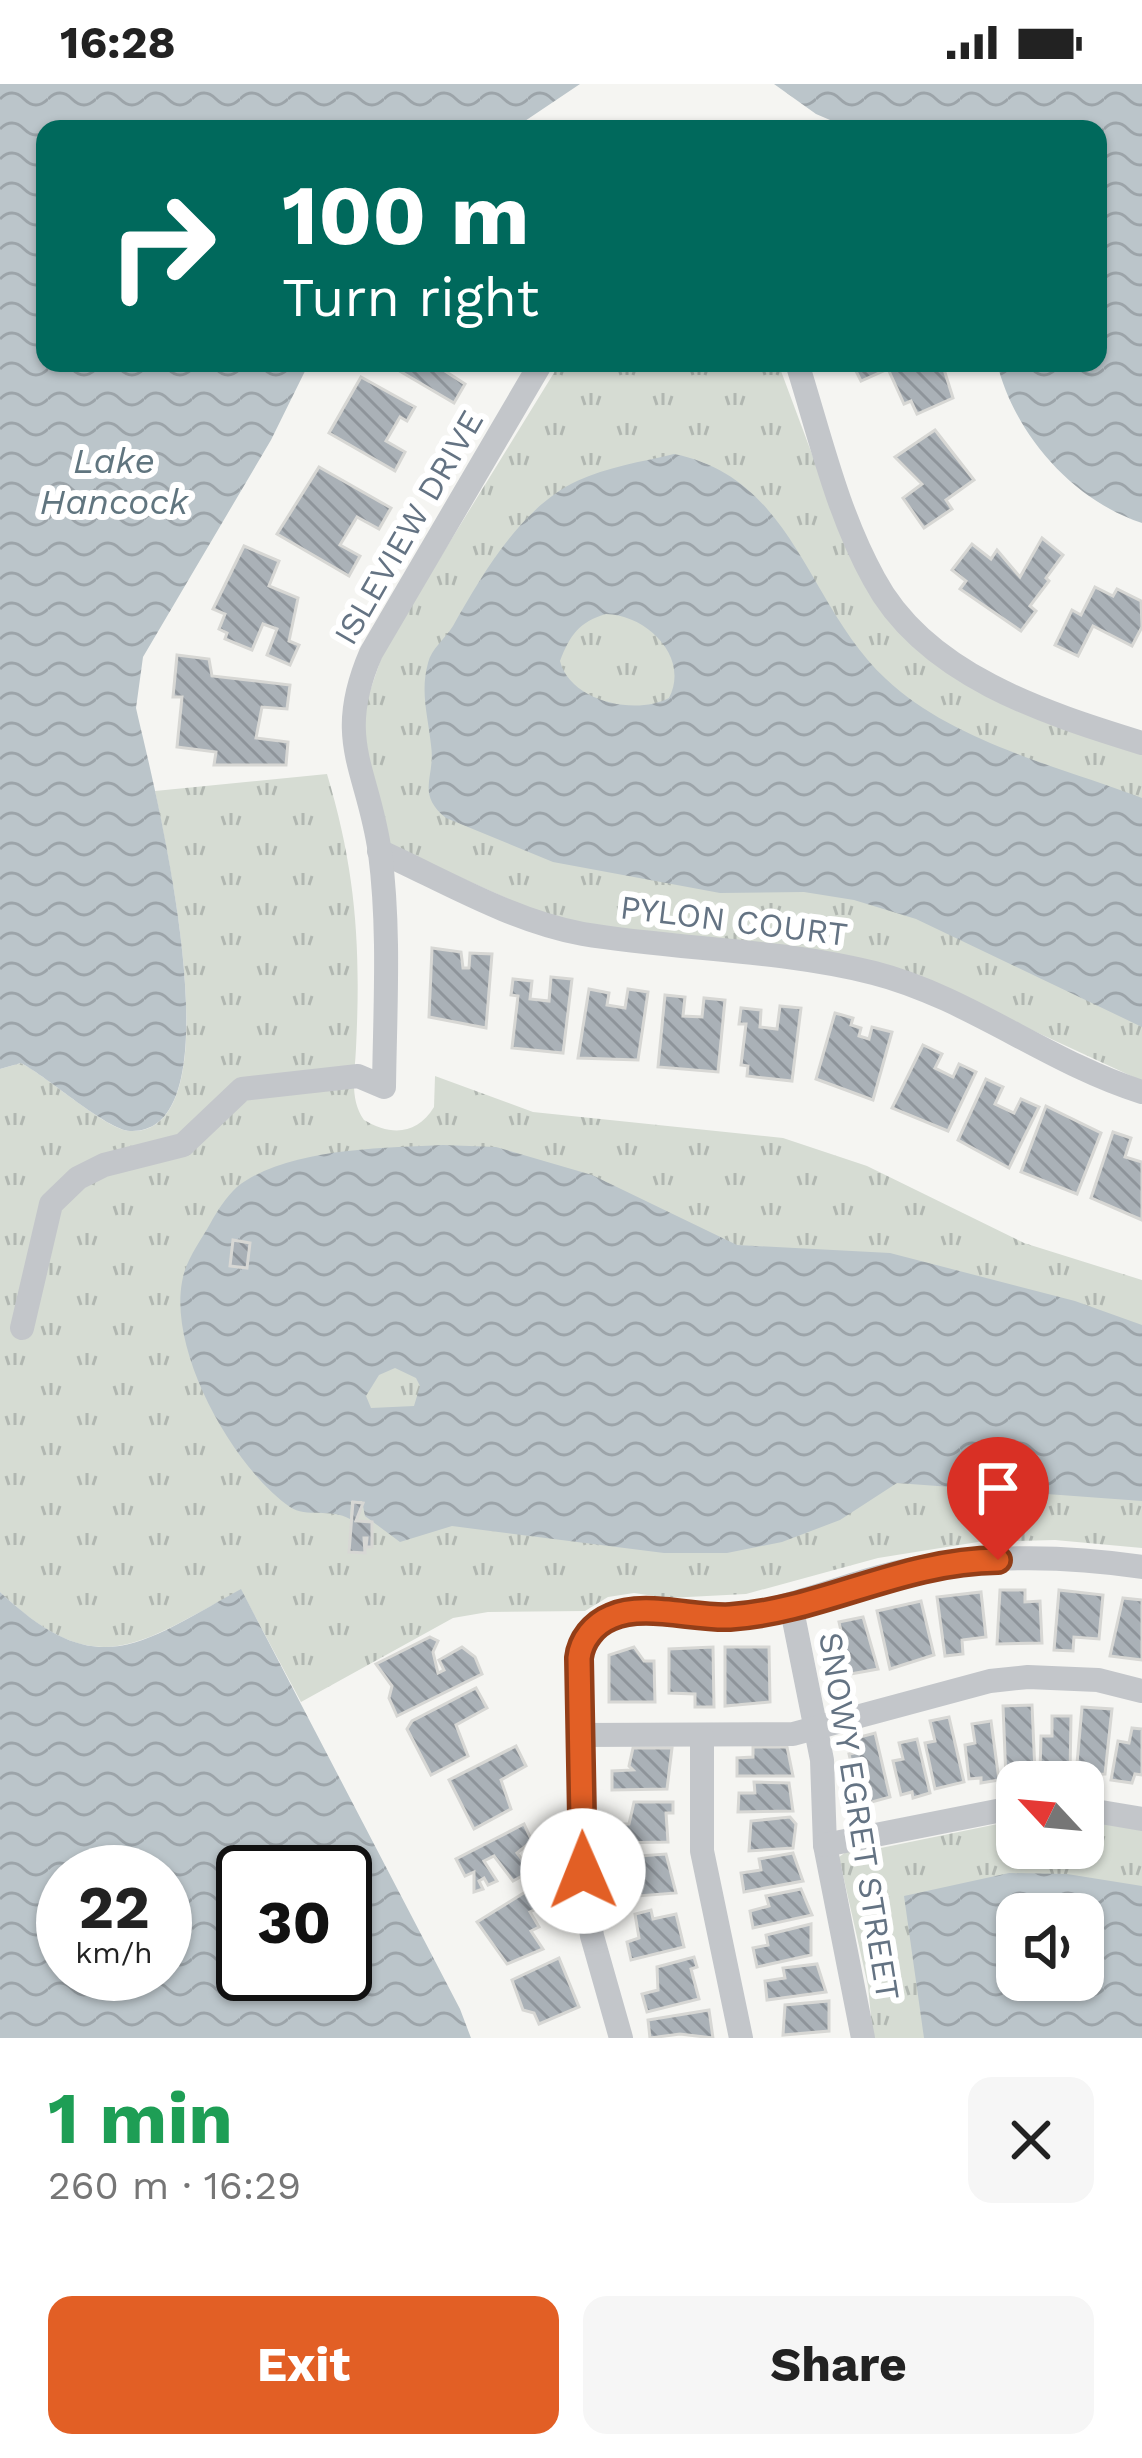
<!DOCTYPE html>
<meta charset="utf-8">
<style>
:root{--surface:#fff;--page:#f6f6f6;--text:#222;--muted:#767676;--accent:#e25f25}
body{margin:0;font-family:"Work Sans",sans-serif;background:var(--page);color:var(--text);height:100vh;display:flex;flex-direction:column;font-size:45px;white-space:nowrap}
*{box-sizing:border-box;margin:0}
p{font-size:39px;color:var(--muted)}
.icon{flex:none;width:66px;height:66px;fill:none;stroke:currentColor;stroke-width:2;stroke-linecap:round;stroke-linejoin:round}
.map{position:relative;height:1954px;overflow:hidden}
.sheet{display:flex;flex-direction:column;background:var(--surface);flex:1}
.sheet>*{flex:none}
.top-card{position:absolute;left:36px;top:36px;width:1071px;height:252px;border-radius:24px;box-shadow:0 3px 9px #0004;background:#00695c;color:#fff;overflow:hidden}
.needle{width:78px;rotate:296deg}
.tools{position:absolute;left:996px;top:1677px;display:grid;gap:24px}
.tools a{display:grid;place-items:center;width:108px;height:108px;border-radius:24px;background:var(--surface);box-shadow:0 3px 9px #0004;font-size:60px}
.speed{position:absolute;left:36px;top:1761px;display:flex;gap:24px;font-size:60px;font-weight:700;text-align:center}
.speed>*{display:grid;place-content:center;width:156px;height:156px;border-radius:50%;background:var(--surface);box-shadow:0 3px 9px #0004;line-height:1}
.speed small{font-size:30px;font-weight:400}
.speed .limit{border:6px solid #111;border-radius:18px;background:#fff;color:#111}
.pin{position:absolute;display:grid;place-items:center;width:102px;height:102px;color:#fff;margin:-123px -51px;border-radius:50% 50% 50% 0;rotate:-45deg;box-shadow:0 0 12px #0007}
.pin .icon{rotate:45deg}
.me{position:absolute;width:132px;margin:-66px;rotate:359deg;stroke-linejoin:round;filter:drop-shadow(0 0 9px #0008)}
.turn{display:flex;align-items:center;gap:42px;height:252px;padding:0 48px;font-size:54px}
.turn .icon{width:156px;height:156px;stroke-width:2.5}
.turn b{display:block;font-size:84px;line-height:102px}
.round{display:grid;place-items:center;flex:none;width:126px;height:126px;border-radius:24px;background:var(--page)}
.headline{display:flex;align-items:center;justify-content:space-between;height:204px;padding:0 48px}
h1{font-size:72px;font-weight:700;line-height:90px;color:#1e9e55}
.primary-button{display:flex;gap:24px;margin-top:auto;padding:24px 48px}
.primary-button a{flex:1;height:138px;border-radius:24px;background:var(--accent);color:#fff;font-size:48px;font-weight:700;line-height:138px;text-align:center}
.primary-button a+a{background:var(--page);color:var(--text)}
.status{display:flex;justify-content:space-between;align-items:center;height:84px;padding:0 60px;background:var(--surface);direction:ltr}
.status svg{height:33px;fill:currentColor}
.map>svg:first-child{display:block}
</style>
<div class="status"><b>16:28</b><svg viewBox="0 0 49 12"><path d="M0 12V9h3v3zM5 12V6h3v6zM10 12V3h3v9zM15 12V0h3v12zM26 1h20v11H26zM47 4h2v5h-2z"/></svg></div>
<div class="map">
<svg width="1142" height="1954" viewBox="0 0 1142 1954">
<defs>
<pattern id="grass-tufts" width="24" height="20" patternUnits="userSpaceOnUse" patternTransform="scale(3)"><rect width="24" height="20" fill="#d6dcd3"/><path d="M3 7l-1-3M5 7V3M7 7l1-3M15 17l-1-3M17 17v-4M19 17l1-3" fill="none" stroke="#b1b7b1"/></pattern>
<pattern id="water-waves" width="16" height="10" patternUnits="userSpaceOnUse" patternTransform="scale(3)"><rect width="16" height="10" fill="#bbc5ca"/><path d="M0 5q4-4 8 0t8 0" fill="none" stroke="#9ca4a9"/></pattern>
<pattern id="building-back-hatch" width="6" height="6" patternUnits="userSpaceOnUse" patternTransform="scale(3)"><rect width="6" height="6" fill="#aab1b7"/><path d="M-1 5l2 2M0 0l6 6M5-1l2 2" fill="none" stroke="#8e949a"/></pattern>
</defs>
<rect width="100%" height="100%" fill="#f5f5f2"/>
<!-- grass -->
<g fill="url(#grass-tufts)" fill-rule="evenodd">
<path d="M560,279H778L822,397L938,577L1142,664V997L921,895L572,837L526,823L386,760L357,645L385,563Z"/>
<path d="M327,690C356,787 361,863 356,964C355,989 349,1015 364,1036C391,1052 417,1051 434,1023L435,992L533,1028L783,1054L867,1082L1024,1159L1142,1196V1464L1055,1456L978,1458L878,1474L746,1510L668,1514L634,1509L608,1513L585,1527L488,1528L453,1534L301,1618L241,1506C139,1559 98,1601 0,1508V985L21,979C48,993 106,1045 129,1047C234,1053 165,759 155,707Z"/>
<path d="M1083,1734L1142,1743V1954H873L868,1902L839,1773L850,1765L871,1766L1017,1736V1764H1083ZM1017,1830H1083V1896H1017Z"/>
</g>
<!-- water -->
<g fill="url(#water-waves)" fill-rule="evenodd">
<path d="M0,0H580L513,45H45V279H309L271,356L143,573L136,624C149,682 246,1052 130,1047C107,1046 48,993 21,979L0,985Z"/>
<path d="M774,0H1142V439C1072,416 1014,349 997,279H1098V45H851L816,30Z"/>
<path d="M674,370C795,394 807,522 886,595C953,658 1058,682 1142,714V943L916,835L854,816L804,808L720,809L553,778L446,734C415,709 436,693 431,661C428,632 420,608 428,579C431,565 445,555 453,542C482,491 521,423 577,397C607,383 641,378 674,370ZM606,530C647,531 690,573 669,614C635,632 570,617 560,577C570,551 579,538 606,530Z"/>
<path d="M443,1061L496,1063L592,1091L737,1161L890,1169L1075,1217L1142,1241V1417L897,1399L840,1436L782,1458L727,1469H664L452,1442L400,1458L365,1432L362,1417H351L350,1435C331,1424 306,1434 290,1423C233,1383 169,1269 182,1198C185,1177 200,1158 210,1140C217,1127 226,1113 237,1103C286,1064 383,1064 443,1061ZM395,1284L416,1294L420,1302L414,1322L371,1324L366,1312L379,1291Z"/>
<path d="M241,1505L460,1925L471,1954H0V1508C98,1600 139,1561 241,1505ZM63,1788H165V1890H63ZM345,1788V1890H243V1788Z"/>
<path d="M1009,1789L1067,1790L1142,1802V1954H924L904,1812ZM1083,1830V1896H1017V1830Z"/>
</g>
<!-- building -->
<g fill="url(#building-back-hatch)" stroke="#d7d7d4" stroke-width="3">
<path d="M386,279H450L445,287L465,300L454,319Z"/>
<path d="M852,279H942L953,314L917,330L911,317L904,320L888,285L861,297Z"/>
<path d="M361,293L415,323L407,337L400,333L386,357L405,368L395,387L329,349Z"/>
<path d="M935,346L974,396L946,416L952,425L924,444L903,414L922,400L895,373Z"/>
<path d="M319,383L391,424L379,445L357,433L340,461L360,472L349,492L277,450Z"/>
<path d="M1042,454L1063,471L1046,494L1049,497L1030,522L1036,527L1021,547L960,505L966,497L952,486L972,460L991,475L997,466L1020,493Z"/>
<path d="M244,462L279,477L269,502L298,514L289,557L299,561L290,581L267,571L277,545L263,540L252,566L225,555L227,549L219,545L225,530L213,525Z"/>
<path d="M1095,503L1113,512L1117,505L1141,517L1142,543L1132,562L1093,542L1078,572L1055,561L1072,526L1081,531Z"/>
<path d="M177,571L209,575L212,592L290,601L287,625L262,623L256,654L288,658L286,681H214L216,668L177,663L182,613H173Z"/>
<path d="M432,864L461,868L463,884H469L470,869L492,870L486,944L429,933Z"/>
<path d="M551,893L572,895L563,969L512,964L518,912L511,911L513,895L532,897L530,915L549,917Z"/>
<path d="M589,905L609,909L607,921L625,924L628,905L648,908L638,976L578,974Z"/>
<path d="M665,911L685,913L683,932L702,933L704,914L725,916L718,988L658,983Z"/>
<path d="M780,922L801,924L792,997L747,992L748,982L741,981L746,940H739L741,924L761,926L760,943L777,945Z"/>
<path d="M835,929L853,934L851,941L861,944L859,952L869,955L872,943L892,948L873,1016L816,995Z"/>
<path d="M923,961L942,970L935,984L953,993L959,980L976,988L948,1047L892,1024Z"/>
<path d="M986,995L1003,1003L995,1020L1014,1029L1021,1015L1039,1023L1009,1084L958,1056Z"/>
<path d="M1046,1022L1101,1049L1077,1110L1021,1088Z"/>
<path d="M1113,1048L1131,1054L1125,1073L1142,1078V1136L1091,1114Z"/>
<path d="M233,1156L250,1159L247,1184L230,1182Z"/>
<path d="M353,1418L363,1419L356,1437L372,1438V1463H366L367,1454H364L365,1469L349,1468Z"/>
<path d="M1000,1506H1025V1518L1040,1517L1042,1559L997,1560Z"/>
<path d="M1059,1506L1103,1511L1099,1555L1074,1553L1073,1567L1054,1566Z"/>
<path d="M981,1508L986,1553L962,1556L963,1570L945,1572L937,1513Z"/>
<path d="M1123,1514L1142,1516V1576L1110,1572Z"/>
<path d="M921,1517L934,1571L890,1585L877,1527Z"/>
<path d="M863,1533L878,1585L834,1593L827,1553L842,1551L839,1538Z"/>
<path d="M430,1553L438,1557L433,1568L438,1589L444,1586L439,1576L462,1563L475,1573L482,1590L397,1632L389,1614L392,1602L376,1580Z"/>
<path d="M634,1563L644,1577H654L655,1618H609V1571Z"/>
<path d="M713,1563L714,1623H695V1610L669,1609V1565Z"/>
<path d="M725,1563H769L770,1618L725,1622Z"/>
<path d="M476,1604L487,1624L456,1641L468,1672L431,1691L407,1645L412,1637Z"/>
<path d="M1032,1621L1035,1688L1006,1695L1003,1622Z"/>
<path d="M1082,1623L1112,1625L1105,1690L1076,1691Z"/>
<path d="M1052,1632H1071L1070,1692L1051,1693V1687L1040,1686L1041,1652H1052Z"/>
<path d="M949,1633L964,1698L935,1705L925,1659L935,1657L930,1637Z"/>
<path d="M991,1637L999,1696L981,1699V1694L969,1695L965,1661L975,1659L972,1640Z"/>
<path d="M1132,1644L1142,1645V1691L1135,1690L1132,1699L1111,1696L1118,1657L1129,1659Z"/>
<path d="M875,1649L890,1713L861,1721L849,1670L860,1668L856,1654Z"/>
<path d="M917,1655L930,1709L913,1714L912,1708L901,1711L893,1677L903,1675L899,1659Z"/>
<path d="M516,1662L526,1682L501,1696L511,1725L474,1745L449,1696Z"/>
<path d="M753,1663H787L793,1692H737V1674L753,1673Z"/>
<path d="M633,1664H672L667,1705L612,1706V1687L633,1686L629,1682Z"/>
<path d="M754,1698L789,1699L793,1727L738,1728L739,1709H755Z"/>
<path d="M634,1718H673V1729H666L668,1758L613,1759L612,1740H629Z"/>
<path d="M790,1733L796,1740L793,1764L749,1767L751,1737Z"/>
<path d="M524,1740L532,1757L517,1769L531,1787L513,1797L494,1772L484,1777L497,1797L488,1801L484,1794L479,1797L483,1805L474,1808V1788L465,1792L456,1775Z"/>
<path d="M793,1769L803,1797L744,1808L741,1789L761,1786L759,1775Z"/>
<path d="M666,1770L676,1809L638,1812L636,1790L614,1792L613,1774Z"/>
<path d="M543,1797L554,1817L530,1828L539,1843L531,1847L543,1865L507,1880L477,1838Z"/>
<path d="M801,1805L812,1831L753,1844L750,1827L769,1822L766,1812Z"/>
<path d="M651,1826L653,1835L676,1830L684,1863L631,1876L627,1858L639,1854L635,1830Z"/>
<path d="M811,1840V1871L757,1883L753,1864L768,1861L766,1851Z"/>
<path d="M694,1873L697,1883L691,1885L699,1915L647,1928L642,1910L658,1906L657,1883Z"/>
<path d="M559,1874L579,1923L539,1940L534,1929L523,1926L512,1896Z"/>
<path d="M817,1880L826,1908L767,1916L765,1897L785,1894L783,1884Z"/>
<path d="M829,1917V1947L783,1951L785,1921Z"/>
<path d="M709,1926L713,1954L680,1950L650,1954L648,1936Z"/>
</g>
<g fill="none" stroke-linecap="round" stroke-linejoin="round">
<!-- minor -->
<g stroke="#c3c6ca" stroke-width="24">
<path d="M797,279C820,352 837,428 874,495C925,591 1045,629 1142,659"/>
<path d="M379,767C445,797 512,837 583,850C679,866 779,865 874,889C968,913 1049,979 1142,1008"/>
<path d="M22,1244L51,1120L78,1094L104,1081L183,1061L242,1005L358,992L384,1003C385,925 390,846 380,769C368,684 333,657 371,569L541,279"/>
<path d="M791,1521L822,1676L825,1761L863,1954"/>
<path d="M580,1651L793,1650L990,1597L1028,1593L1098,1596L1142,1607"/>
<path d="M702,1654V1767L741,1954"/>
<path d="M1083,1725L1142,1735"/>
<path d="M825,1761L1017,1723"/>
<path d="M621,1954L592,1852L583,1787L579,1574C581,1556 594,1541 611,1533C641,1518 702,1537 738,1532C787,1524 832,1506 879,1493C963,1470 1056,1470 1142,1483"/>
</g>
</g>
<g fill="none" stroke-linecap="round" stroke-linejoin="round">
<defs>
<path id="route" d="M583,1787L579,1574C581,1556 594,1540 611,1533C643,1518 695,1535 730,1533C821,1527 901,1477 998,1476"/>
</defs>
<!-- route casing -->
<use href="#route" stroke="#933e18" stroke-width="30"/>
<!-- route -->
<use href="#route" stroke="#e25f25" stroke-width="21"/>
</g>
<g text-anchor="middle" stroke-width="12" stroke-linejoin="round" paint-order="stroke">
<!-- street labels -->
<g font-size="33" fill="#647383" stroke="#fff">
<text transform="translate(408 443) rotate(-60)" y="12">ISLEVIEW DRIVE</text>
<text transform="translate(734 836) rotate(7)" y="12">PYLON COURT</text>
<text transform="translate(860 1732) rotate(81)" y="12">SNOWY EGRET STREET</text>
</g>
<!-- water labels -->
<g font-size="36" font-style="italic" fill="#60757f" stroke="#fff">
<text x="114" y="389">Lake<tspan x="114" dy="41">Hancock</tspan></text>
</g>
</g>
</svg>
<div class="tools">
<a><svg class="needle" viewBox="-14 -14 28 28"><path d="M0-13l5 13h-10z" fill="#e53935"/><path d="M0 13l5-13h-10z" fill="#767676"/></svg></a>
<a><svg class="icon" aria-label="sound" viewBox="0 0 24 24"><path d="M4 9h4l5-4v14l-5-4H4zM17 9q2 3 0 6"/></svg></a>
</div>
<div class="speed"><div>22<small>km/h</small></div><div class="limit">30</div></div>
<div class="pin" style="left:998px;top:1476px;background:#d93025"><svg class="icon" aria-label="arrive" viewBox="0 0 24 24"><path d="M6 21V4h12l-3 4 3 4H6"/></svg></div>
<svg class="me" style="left:583px;top:1787px" viewBox="-20 -20 40 40"><circle r="19" fill="#fff"/><path d="M0-13L10 11 0 6-10 11z" fill="#e25f25"/></svg>
<div class="top-card">
<div class="turn"><svg class="icon" aria-label="right" viewBox="0 0 24 24"><path d="M7 20v-9h11M14 6l5 5-5 5"/></svg><div><b>100 m</b>Turn right</div></div>
</div>
</div>
<section class="sheet">
<div class="headline"><div><h1>1 min</h1><p>260 m · 16:29</p></div><a class="round"><svg class="icon" aria-label="close" viewBox="0 0 24 24"><path d="M6 6l12 12M18 6L6 18"/></svg></a></div>
<div class="primary-button"><a>Exit</a><a>Share</a></div>
</section>
